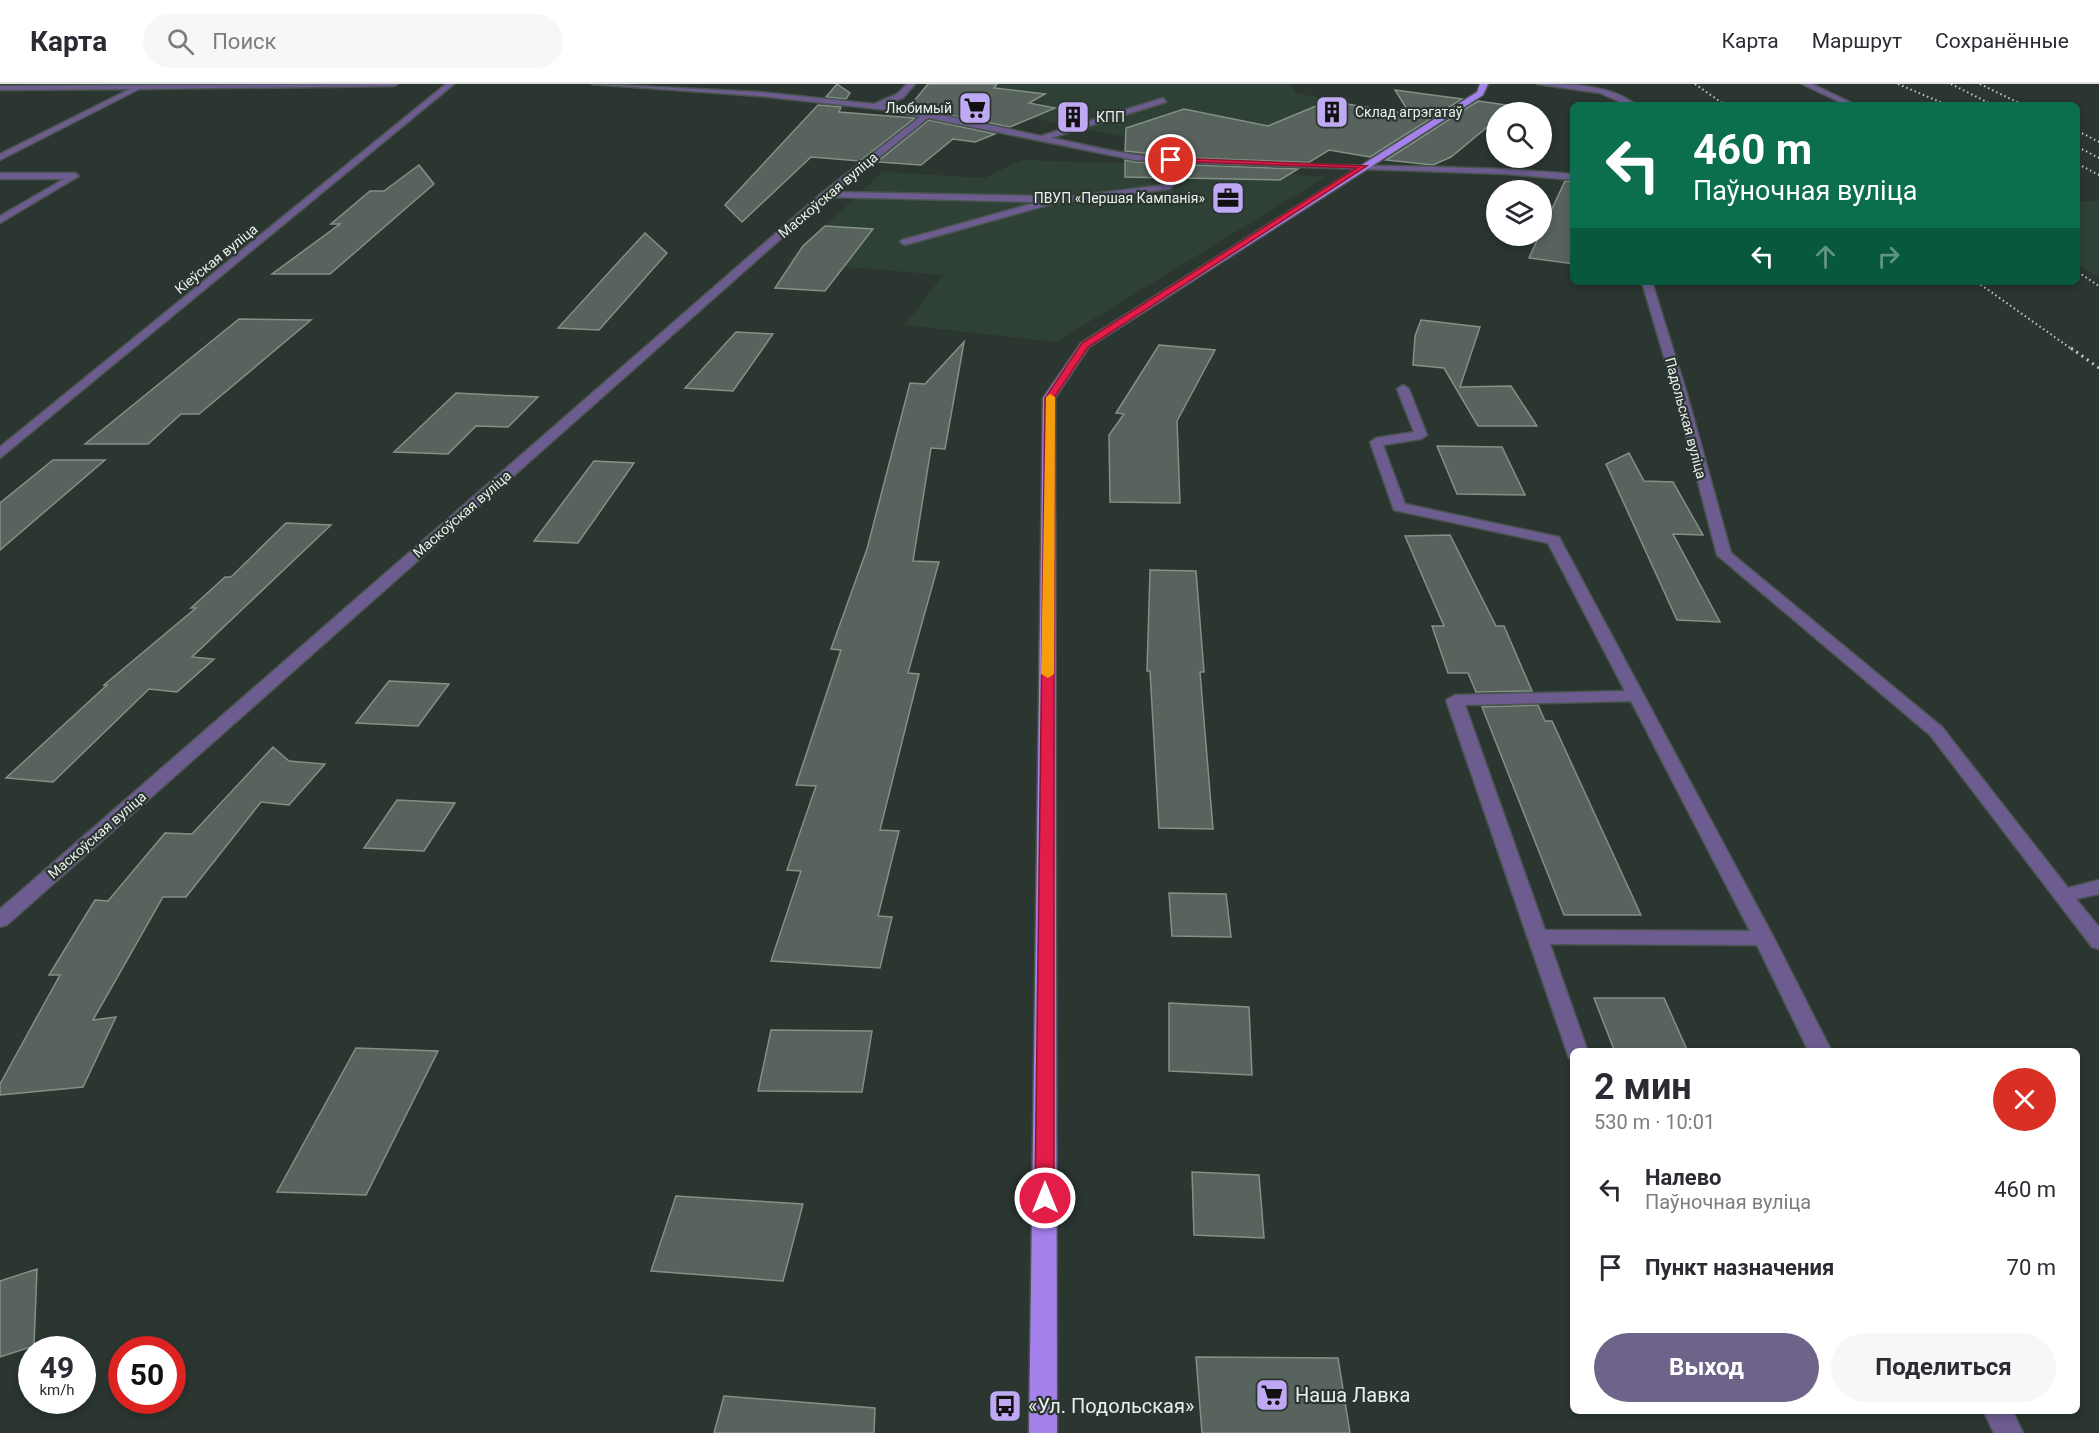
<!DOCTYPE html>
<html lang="ru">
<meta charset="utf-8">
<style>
:root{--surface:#fff;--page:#f7f7f7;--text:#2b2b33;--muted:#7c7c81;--line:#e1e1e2;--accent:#6e648a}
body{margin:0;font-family:Roboto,sans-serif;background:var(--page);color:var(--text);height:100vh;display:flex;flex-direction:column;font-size:22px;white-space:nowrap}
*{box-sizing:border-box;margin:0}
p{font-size:20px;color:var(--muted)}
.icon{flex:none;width:33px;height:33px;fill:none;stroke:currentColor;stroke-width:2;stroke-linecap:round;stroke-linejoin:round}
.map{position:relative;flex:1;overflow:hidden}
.side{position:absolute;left:1570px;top:964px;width:510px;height:366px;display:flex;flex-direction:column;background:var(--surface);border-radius:9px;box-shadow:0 3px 9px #0003}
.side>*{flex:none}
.banner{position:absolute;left:1570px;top:18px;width:510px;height:183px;border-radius:9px;box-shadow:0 3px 9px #0003;background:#0b6e4f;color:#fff;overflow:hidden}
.buttons{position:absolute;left:1486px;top:18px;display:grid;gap:12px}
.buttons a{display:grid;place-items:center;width:66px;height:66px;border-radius:50%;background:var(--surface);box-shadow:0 3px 9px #0003;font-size:30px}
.speed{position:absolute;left:18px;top:1252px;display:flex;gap:12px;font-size:30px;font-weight:700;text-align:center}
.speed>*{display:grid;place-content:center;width:78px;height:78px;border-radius:50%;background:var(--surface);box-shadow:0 3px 9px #0003;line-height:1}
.speed small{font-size:15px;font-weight:400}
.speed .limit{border:9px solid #d22;background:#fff;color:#111}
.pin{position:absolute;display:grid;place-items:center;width:51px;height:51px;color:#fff;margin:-26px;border:3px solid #fff;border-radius:50%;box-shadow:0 2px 6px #0007}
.me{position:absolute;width:66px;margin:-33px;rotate:0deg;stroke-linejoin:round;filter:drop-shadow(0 0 4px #0008)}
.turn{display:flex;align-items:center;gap:21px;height:126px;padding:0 24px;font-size:27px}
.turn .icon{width:78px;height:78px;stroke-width:2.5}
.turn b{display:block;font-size:42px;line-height:51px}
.lanes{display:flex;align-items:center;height:57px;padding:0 24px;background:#0003;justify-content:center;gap:30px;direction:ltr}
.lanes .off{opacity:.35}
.round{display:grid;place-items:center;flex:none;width:63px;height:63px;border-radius:32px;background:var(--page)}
.summary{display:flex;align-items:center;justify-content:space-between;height:102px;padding:0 24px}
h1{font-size:36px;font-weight:700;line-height:45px}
.action{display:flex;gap:12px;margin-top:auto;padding:12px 24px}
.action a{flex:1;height:69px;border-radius:36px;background:var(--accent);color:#fff;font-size:24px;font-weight:700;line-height:69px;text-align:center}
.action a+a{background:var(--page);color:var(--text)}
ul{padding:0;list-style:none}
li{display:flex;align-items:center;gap:18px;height:78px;padding:0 24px}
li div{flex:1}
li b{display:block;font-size:22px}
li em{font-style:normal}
header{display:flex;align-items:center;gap:36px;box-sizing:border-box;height:84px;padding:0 30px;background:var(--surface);border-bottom:2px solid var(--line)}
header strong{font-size:28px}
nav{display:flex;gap:33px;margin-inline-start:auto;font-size:21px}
.search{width:420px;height:54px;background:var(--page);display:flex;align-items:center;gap:15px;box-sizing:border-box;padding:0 21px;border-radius:33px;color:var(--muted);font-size:22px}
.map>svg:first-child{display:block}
</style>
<header>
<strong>Карта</strong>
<div class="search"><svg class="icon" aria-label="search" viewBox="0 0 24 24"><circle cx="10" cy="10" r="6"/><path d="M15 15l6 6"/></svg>Поиск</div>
<nav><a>Карта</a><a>Маршрут</a><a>Сохранённые</a></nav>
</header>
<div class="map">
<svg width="2099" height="1349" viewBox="0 0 2099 1349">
<rect width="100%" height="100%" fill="#2b3630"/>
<!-- built -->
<g fill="#2f4137">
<path d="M997,0H1291L1296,9L1357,21L1329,34L1188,66L1022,32L1045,21L1041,18L990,10Z"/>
<path d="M1022,76L1167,81L1325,93L1056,258L905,241L943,191L787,178L883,88L985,94Z"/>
<path d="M2078,117H2099V194L2078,179Z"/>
</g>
<!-- building -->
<g fill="#57635c" stroke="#839088" stroke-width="1.5">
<path d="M837,0L850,9L846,15L826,13Z"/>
<path d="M928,0H997L994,4L1045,10L1029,19L1055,24L1010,43L909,23Z"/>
<path d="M1395,6L1462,15L1370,73L1329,66L1308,79L1300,78L1191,74L1125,67L1126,44L1184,25L1268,42L1328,17L1410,30Z"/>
<path d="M1478,17L1513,22L1505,28H1497V35L1451,73L1433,81L1386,76Z"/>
<path d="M818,21L841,23L839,28L915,34L860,77L811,73L742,138L725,121Z"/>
<path d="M929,36L995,50L975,58L953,55L921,81L877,78Z"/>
<path d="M1125,76L1135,78L1179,81L1167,94L1125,93Z"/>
<path d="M419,81L434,100L330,190H272L340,140H331L370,107H384Z"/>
<path d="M1193,81L1298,85L1280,96L1182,94Z"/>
<path d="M1565,97L1574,98V180L1529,174L1539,152H1542V146Z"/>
<path d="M825,142L873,145L825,207L775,204L803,162Z"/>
<path d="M645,149L667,169L599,246L558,244Z"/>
<path d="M239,235L311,236L199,330H181L148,360H85Z"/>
<path d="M1421,236L1480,243L1460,303L1511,302L1537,342H1478L1444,284L1413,281L1415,252Z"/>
<path d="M736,248L773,250L733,307L685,304Z"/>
<path d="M964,258L945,365L931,364L913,477L939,478L908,589L919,590L880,746L899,747L878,832L892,833L880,884L771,877L801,787L787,786L816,702L796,701L841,566L831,565L867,465L910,299L925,300Z"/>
<path d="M1159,261L1215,266L1177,337L1180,419L1110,418L1109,351L1124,330L1116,329Z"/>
<path d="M456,309L538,313L508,343L476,342L448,370L394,368Z"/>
<path d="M1437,362L1502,363L1525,411L1457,410Z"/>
<path d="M1629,369L1644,397L1673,398L1703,451L1673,450L1720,538L1677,536L1606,380Z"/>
<path d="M53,376H105L0,466V419Z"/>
<path d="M594,377L634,379L578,459L534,457Z"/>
<path d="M286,439L331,441L192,573L214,575L177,608L149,605L53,698L6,694L107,601H104L196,524H191L225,493H231Z"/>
<path d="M1450,451L1496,542H1504L1532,607L1476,608L1468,589H1448L1432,542H1444L1405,452Z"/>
<path d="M1150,486L1196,487L1204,588H1200L1213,745L1159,744L1150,587H1147Z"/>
<path d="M389,597L449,600L418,642L356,639Z"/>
<path d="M1538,621L1545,637H1552L1641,831H1564L1482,623Z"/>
<path d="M273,663L289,677L325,680L289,721L261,718L186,813H163L93,936L116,933L83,1003L0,1011V1000L60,891H49L95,816L108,817L165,749L192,750Z"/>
<path d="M397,716L455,719L424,767L364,764Z"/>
<path d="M1169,809L1226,810L1231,853L1172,852Z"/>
<path d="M1594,914H1664L1688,968H1615Z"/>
<path d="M1169,919L1249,923L1252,991L1169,987Z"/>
<path d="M771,946L872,947L862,1008L758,1007Z"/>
<path d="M356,964L438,967L366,1111L277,1108Z"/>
<path d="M1192,1088L1259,1091L1264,1154L1194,1151Z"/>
<path d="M676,1112L803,1120L783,1197L651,1187Z"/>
<path d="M37,1185L34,1262L0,1273V1197Z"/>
<path d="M1196,1273L1338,1274L1350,1349H1202Z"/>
<path d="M724,1312L875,1324L874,1349H714Z"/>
</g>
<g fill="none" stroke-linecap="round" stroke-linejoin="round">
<defs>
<g id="minor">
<path d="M398,0L394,2L139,5L0,76V70L130,5L0,6V2Z"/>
<path d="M446,0H454L0,374V363Z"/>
<path d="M592,0L759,8L874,20L897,10L907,0H915L903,14L883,21L928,28L1041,52L1163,14L1166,18L1051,54C1079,59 1107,67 1136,71C1281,87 1428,77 1574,90V96L1507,90L1192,79L1170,105L1059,118L905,161L900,158L902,156L1038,118L828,113L7,841L0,843V825L823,108L920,33L888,26L759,12ZM928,34L1135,76L1184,79L1164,101L1044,116L1040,112L835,108Z"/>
<path d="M1537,0C1569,0 1610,0 1636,21H1627L1600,9Z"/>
<path d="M1802,0H1812L1856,21H1846Z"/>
<path d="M0,89H75L79,92L0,139V132L64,95H0Z"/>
<path d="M1642,198H1652L1687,310L1731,469L1942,643L2068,804L2099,796V810L2076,815L2099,843V865L2092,863L1930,651L1717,471L1675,310Z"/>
<path d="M1403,301L1409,305L1427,351L1421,355L1383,361L1405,420L1559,453L1774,854L1832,968H1809L1757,861L1550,860L1588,968H1574V975L1569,974L1446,616L1455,611L1625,607L1548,459L1394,426L1370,358L1376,354L1414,348L1397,305ZM1631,617L1750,847L1545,846L1465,621Z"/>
<path d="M1984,1328H2013L2023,1349H1994Z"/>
</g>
<path id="major" d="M1480,0H1488L1483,11L1089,263L1055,314L1057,1349H1029L1043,314L1081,259L1477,8Z"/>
</defs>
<!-- minor casing -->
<use href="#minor" stroke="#4a544e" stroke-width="3"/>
<!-- major casing -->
<use href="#major" stroke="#4a544e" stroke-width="3"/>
<!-- minor -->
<use href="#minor" fill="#6c5c90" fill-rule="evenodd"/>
<!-- major -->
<use href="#major" fill="#a481eb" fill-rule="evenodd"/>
<!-- rail-far1 -->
<g stroke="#c3cbc6" stroke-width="2" stroke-dasharray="1.5 3" stroke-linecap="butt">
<path d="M1695,0L1725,21"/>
<path d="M1898,0L1947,21"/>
<path d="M1951,0L1993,21"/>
<path d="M1980,0L2023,21"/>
<path d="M2078,47L2099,58"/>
<path d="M2078,63L2099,74"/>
<path d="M2078,80L2099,91"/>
<path d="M2078,188L2099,202"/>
<path d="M1977,198L2073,266"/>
</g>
<!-- rail -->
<path stroke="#c3cbc6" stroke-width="3" stroke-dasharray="2 4.5" stroke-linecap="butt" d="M2071,264L2099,284"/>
</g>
<!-- route -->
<path fill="#e11d48" stroke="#92132f" stroke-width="1.5" d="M1171,74L1367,82L1088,263L1054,314V1114L1051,1119L1045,1122L1038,1119L1035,1114L1045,314L1082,259L1357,84L1169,77Z"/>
<!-- slow -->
<path fill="#f59e0b" d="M1050,310L1055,313L1054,590L1048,594L1041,590L1046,313Z"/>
<!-- icons -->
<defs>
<symbol id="supermarket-square" viewBox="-11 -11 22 22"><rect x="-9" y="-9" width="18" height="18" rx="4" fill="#bfa9f4" stroke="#2b3630"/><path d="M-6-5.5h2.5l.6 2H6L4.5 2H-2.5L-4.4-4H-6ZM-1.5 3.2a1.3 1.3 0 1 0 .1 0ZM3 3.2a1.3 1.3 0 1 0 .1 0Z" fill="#111"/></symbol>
<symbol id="building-square" viewBox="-11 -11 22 22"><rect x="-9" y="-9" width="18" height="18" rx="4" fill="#bfa9f4" stroke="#2b3630"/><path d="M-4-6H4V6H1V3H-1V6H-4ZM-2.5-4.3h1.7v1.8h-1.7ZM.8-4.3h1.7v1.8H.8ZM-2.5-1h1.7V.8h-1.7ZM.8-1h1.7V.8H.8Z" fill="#111"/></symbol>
<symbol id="office-square" viewBox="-11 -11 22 22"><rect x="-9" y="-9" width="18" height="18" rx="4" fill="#bfa9f4" stroke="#2b3630"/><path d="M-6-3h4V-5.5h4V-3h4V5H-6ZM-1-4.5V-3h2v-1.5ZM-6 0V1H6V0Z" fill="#111"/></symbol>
<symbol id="bus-square" viewBox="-11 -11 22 22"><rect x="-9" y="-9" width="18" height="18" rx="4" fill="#bfa9f4" stroke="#2b3630"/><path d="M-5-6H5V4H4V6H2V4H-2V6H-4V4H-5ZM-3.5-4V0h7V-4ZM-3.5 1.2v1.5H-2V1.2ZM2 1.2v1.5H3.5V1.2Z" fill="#111"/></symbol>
</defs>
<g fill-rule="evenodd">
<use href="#supermarket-square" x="956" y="5" width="38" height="38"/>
<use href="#building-square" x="1313" y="9" width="38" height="38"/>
<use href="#building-square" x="1054" y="14" width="38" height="38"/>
<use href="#office-square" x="1209" y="95" width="38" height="38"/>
<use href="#supermarket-square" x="1253" y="1292" width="38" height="38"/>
<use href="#bus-square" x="986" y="1303" width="38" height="38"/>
</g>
<g text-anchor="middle" stroke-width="4.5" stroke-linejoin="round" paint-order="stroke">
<!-- far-poi labels -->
<g font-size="14" fill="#eaf1ed" stroke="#2b3630" text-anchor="end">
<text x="952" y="29">Любимый</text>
<text x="1355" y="33" text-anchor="start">Склад агрэгатаў</text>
<text x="1096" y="38" text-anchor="start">КПП</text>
<text x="1205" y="119">ПВУП «Першая Кампанія»</text>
</g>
<!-- far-street labels -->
<g font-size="14" fill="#eaf1ed" stroke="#2b3630">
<text transform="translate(828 111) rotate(-40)" y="5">Маскоўская вуліца</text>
<text transform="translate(216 175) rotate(-39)" y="5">Кіеўская вуліца</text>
<text transform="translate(1686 334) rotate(75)" y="5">Падольская вуліца</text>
<text transform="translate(462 430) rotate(-41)" y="5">Маскоўская вуліца</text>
<text transform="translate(97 751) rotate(-41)" y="5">Маскоўская вуліца</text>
</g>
<!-- near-poi labels -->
<g font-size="20" fill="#eaf1ed" stroke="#2b3630" text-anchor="start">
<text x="1295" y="1318">Наша Лавка</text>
<text x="1028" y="1329">«Ул. Подольская»</text>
</g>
</g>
</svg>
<div class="buttons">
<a><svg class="icon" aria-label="search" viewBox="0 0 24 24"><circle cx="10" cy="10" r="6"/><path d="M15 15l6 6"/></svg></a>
<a><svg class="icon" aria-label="layers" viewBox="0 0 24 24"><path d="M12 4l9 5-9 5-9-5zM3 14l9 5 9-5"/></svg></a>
</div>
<div class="speed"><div>49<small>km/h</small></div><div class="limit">50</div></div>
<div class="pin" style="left:1171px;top:76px;background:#d93025"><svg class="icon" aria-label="arrive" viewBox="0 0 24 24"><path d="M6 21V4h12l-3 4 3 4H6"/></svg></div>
<svg class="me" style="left:1045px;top:1114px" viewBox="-20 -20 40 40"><circle r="17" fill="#e11d48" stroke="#fff" stroke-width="3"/><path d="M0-11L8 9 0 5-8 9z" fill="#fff"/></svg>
<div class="banner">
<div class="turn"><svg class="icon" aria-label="left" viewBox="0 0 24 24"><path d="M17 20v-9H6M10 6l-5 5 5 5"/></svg><div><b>460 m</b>Паўночная вуліца</div></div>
<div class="lanes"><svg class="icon" aria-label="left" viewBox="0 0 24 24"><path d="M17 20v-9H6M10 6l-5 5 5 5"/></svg><svg class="icon off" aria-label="ahead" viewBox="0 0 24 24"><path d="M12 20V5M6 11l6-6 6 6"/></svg><svg class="icon off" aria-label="right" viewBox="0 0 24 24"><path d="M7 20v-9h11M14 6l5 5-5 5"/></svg></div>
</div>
<section class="side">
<div class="summary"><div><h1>2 мин</h1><p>530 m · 10:01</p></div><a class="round" style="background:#d93025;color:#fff"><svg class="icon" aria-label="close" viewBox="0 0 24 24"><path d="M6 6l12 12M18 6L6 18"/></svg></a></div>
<ul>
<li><svg class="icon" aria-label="left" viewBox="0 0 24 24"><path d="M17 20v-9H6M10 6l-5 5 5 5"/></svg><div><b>Налево</b><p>Паўночная вуліца</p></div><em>460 m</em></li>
<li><svg class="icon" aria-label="arrive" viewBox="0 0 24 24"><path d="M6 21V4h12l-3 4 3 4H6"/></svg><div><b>Пункт назначения</b></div><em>70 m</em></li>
</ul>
<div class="action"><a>Выход</a><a>Поделиться</a></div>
</section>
</div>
